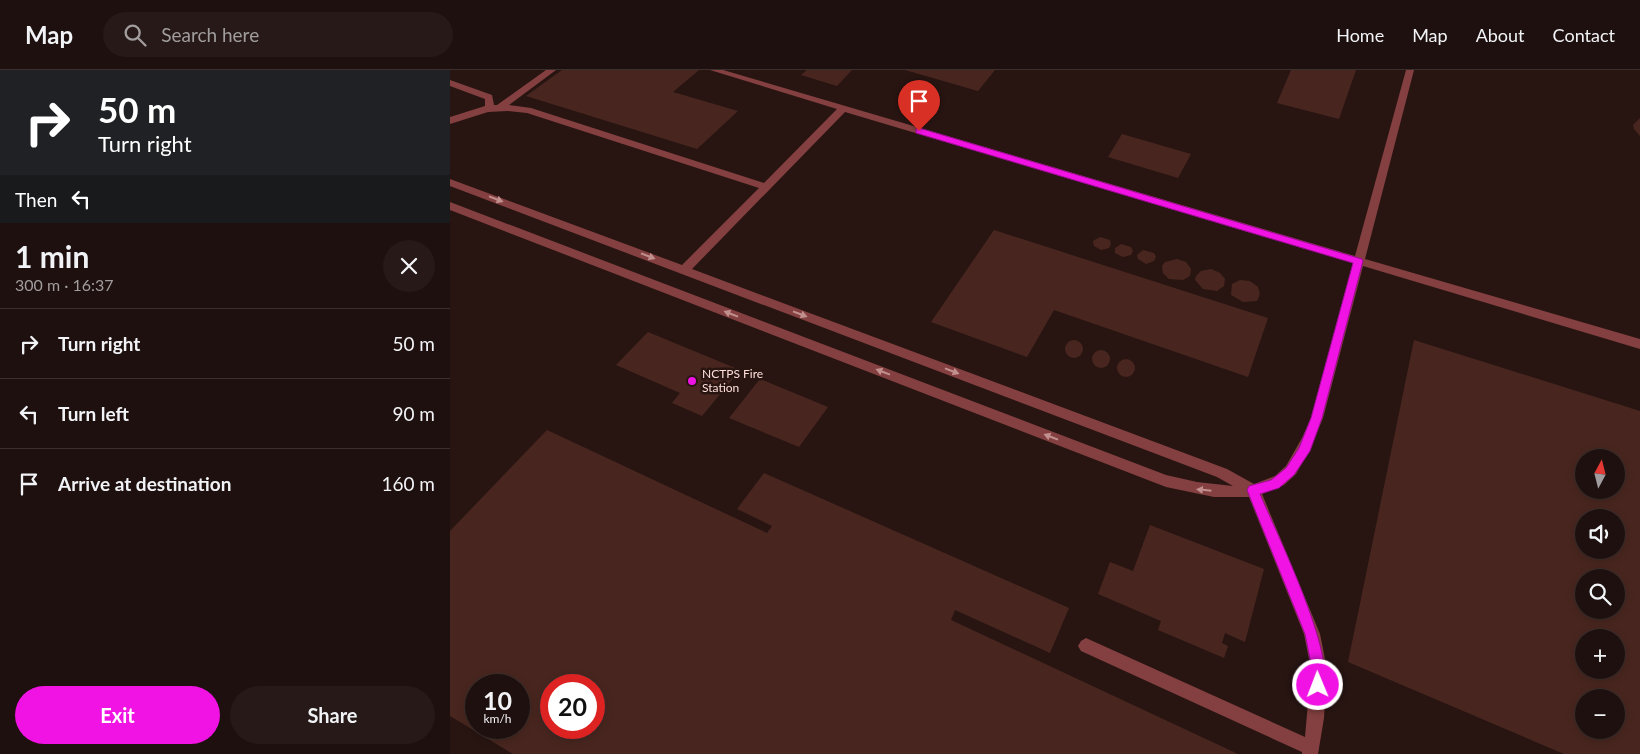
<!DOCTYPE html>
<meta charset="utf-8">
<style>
:root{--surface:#1e100e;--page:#261917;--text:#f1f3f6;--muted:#a19d9e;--line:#3c302e;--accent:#f013e3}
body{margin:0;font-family:Lato,sans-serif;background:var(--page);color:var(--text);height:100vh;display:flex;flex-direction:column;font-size:19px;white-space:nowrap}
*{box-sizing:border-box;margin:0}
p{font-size:16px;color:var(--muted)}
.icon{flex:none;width:28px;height:28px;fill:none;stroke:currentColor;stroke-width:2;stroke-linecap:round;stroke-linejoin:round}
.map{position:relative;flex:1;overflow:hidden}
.side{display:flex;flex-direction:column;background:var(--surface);width:450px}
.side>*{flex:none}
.guide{background:#202124;color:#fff;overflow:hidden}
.needle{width:32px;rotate:7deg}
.controls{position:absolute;left:1125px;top:379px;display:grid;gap:10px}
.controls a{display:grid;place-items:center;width:50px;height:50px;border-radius:50%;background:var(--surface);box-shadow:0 2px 8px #0003,0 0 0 1px var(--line);font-size:25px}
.speed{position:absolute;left:15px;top:604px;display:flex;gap:10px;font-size:25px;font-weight:700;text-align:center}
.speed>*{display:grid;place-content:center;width:65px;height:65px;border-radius:50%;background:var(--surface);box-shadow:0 2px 8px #0003,0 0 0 1px var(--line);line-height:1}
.speed small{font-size:12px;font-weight:400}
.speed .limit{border:8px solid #d22;background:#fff;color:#111}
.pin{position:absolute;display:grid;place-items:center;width:42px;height:42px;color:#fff;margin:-51px -21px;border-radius:50% 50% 50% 0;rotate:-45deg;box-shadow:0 0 5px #0007}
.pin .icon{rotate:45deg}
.me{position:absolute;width:55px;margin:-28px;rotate:359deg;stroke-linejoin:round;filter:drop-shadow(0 0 4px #0008)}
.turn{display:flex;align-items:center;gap:18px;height:105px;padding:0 15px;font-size:22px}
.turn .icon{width:65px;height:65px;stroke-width:2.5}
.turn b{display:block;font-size:35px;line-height:42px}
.then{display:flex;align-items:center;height:48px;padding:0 15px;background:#0003;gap:10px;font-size:19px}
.round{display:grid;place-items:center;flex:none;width:52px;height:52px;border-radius:26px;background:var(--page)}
.overview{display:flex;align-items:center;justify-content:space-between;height:85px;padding:0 15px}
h1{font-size:30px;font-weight:700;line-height:38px}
.action{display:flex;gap:10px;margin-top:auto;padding:10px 15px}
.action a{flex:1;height:58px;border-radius:30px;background:var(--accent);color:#fff;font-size:20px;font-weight:700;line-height:58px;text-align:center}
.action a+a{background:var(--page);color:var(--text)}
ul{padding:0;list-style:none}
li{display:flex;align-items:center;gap:15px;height:70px;padding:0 15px;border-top:1px solid var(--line)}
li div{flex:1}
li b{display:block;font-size:19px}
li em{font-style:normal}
header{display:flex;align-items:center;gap:30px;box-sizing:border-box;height:70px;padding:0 25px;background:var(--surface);border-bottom:1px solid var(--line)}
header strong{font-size:24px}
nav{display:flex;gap:28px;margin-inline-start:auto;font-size:18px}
.search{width:350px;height:45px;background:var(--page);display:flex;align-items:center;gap:12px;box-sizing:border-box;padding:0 18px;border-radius:28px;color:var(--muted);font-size:19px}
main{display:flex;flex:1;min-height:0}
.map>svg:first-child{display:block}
</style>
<header>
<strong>Map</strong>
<div class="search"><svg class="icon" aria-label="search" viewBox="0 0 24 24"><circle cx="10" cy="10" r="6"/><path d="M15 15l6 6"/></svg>Search here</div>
<nav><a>Home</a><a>Map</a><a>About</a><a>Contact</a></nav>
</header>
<main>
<section class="side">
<div class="guide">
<div class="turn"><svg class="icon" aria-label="right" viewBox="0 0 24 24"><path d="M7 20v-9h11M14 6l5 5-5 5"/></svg><div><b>50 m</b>Turn right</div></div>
<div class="then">Then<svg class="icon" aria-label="left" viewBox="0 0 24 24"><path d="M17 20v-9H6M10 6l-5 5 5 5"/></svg></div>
</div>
<div class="overview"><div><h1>1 min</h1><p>300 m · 16:37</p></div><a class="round"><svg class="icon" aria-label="close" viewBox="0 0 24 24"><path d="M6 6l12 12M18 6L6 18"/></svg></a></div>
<ul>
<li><svg class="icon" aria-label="right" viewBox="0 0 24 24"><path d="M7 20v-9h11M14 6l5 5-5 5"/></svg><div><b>Turn right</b></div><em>50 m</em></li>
<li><svg class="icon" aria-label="left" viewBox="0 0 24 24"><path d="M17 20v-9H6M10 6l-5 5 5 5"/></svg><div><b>Turn left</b></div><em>90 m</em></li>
<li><svg class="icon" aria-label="arrive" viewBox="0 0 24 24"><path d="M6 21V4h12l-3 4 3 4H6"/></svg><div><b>Arrive at destination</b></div><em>160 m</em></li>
</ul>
<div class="action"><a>Exit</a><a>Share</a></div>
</section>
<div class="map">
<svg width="1190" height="684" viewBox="0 0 1190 684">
<rect width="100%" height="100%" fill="#281512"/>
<!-- building -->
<g fill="#48261f" fill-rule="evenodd">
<path d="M112,0H249L223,22L288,41L247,79L76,26Z"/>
<path d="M357,0H402L387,16L351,5Z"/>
<path d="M455,0H545L528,21Z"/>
<path d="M841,0H906L889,49L827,33Z"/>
<path d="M1190,48V66L1184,59L1183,55Z"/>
<path d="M672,64L741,84L728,108L658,87Z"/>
<path d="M544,160L818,248L798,307L604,240L577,287L481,252Z"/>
<path d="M650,167L660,170L661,174L659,178L651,180L644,176L643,171Z"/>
<path d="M671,174L681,177L683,181L681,185L673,187L665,183V178Z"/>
<path d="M693,180L704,183L706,187L704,191L696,194L688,189L687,185Z"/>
<path d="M727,189L736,192L741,199L740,206L733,210L719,209L713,203L712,196L715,192Z"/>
<path d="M761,199L770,203L775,209L774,216L767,221L753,219L745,210L746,206L751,201Z"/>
<path d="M790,210L800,211L808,217L810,224L807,231L793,232L781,225L782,214Z"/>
<path d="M198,262L290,300L252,346L222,333L230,323L166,295Z"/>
<path d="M964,270L1190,341V684H1114L898,592ZM1134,388H1166V420H1134ZM1134,448H1166V480H1134ZM1134,508H1166V540H1134ZM1134,568H1166V600H1134ZM1134,628H1166V660H1134Z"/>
<circle cx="624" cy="279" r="9"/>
<circle cx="651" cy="289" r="9"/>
<circle cx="676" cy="298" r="9"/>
<path d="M310,309L378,337L349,377L279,348Z"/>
<path d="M97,360L317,463L322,456L287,439L314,403L619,538L600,583L505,540L501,550L788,684H63L0,646V461ZM26,615H69V658H26ZM101,615H144V658H101Z"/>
<path d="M700,455L814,499L795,572L775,563L772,573L778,576L774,588L708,560L711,551L648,524L660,492L683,501Z"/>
</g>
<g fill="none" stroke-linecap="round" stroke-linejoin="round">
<!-- minor -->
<path fill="#844040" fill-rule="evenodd" d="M96,0H106L59,35L81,38L314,113L387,39L260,0H273L905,186L956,0H964L915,189L1190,269V279L913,196L873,348L862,375L846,404L834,415L812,424L870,564L877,599L874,648L868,684H852V682L631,581L628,576L631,571L636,568L855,667L861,599L854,564L799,427H764L716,417L0,140V132L716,405L747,412L783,416L767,407L0,116V109L232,195L309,118L77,43L58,41L38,42L0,54V47L35,36V29L0,16V10L42,25L44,35H47ZM395,42L903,193L861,348L852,368L836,396L825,406L804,414L777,399L242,199Z"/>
</g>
<!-- one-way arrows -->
<defs><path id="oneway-solid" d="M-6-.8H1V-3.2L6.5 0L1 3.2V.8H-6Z" transform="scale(1.25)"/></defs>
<g fill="#c08f8e">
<use href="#oneway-solid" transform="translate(46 129) rotate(21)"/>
<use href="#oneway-solid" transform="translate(198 186) rotate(21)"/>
<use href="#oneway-solid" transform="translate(281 244) rotate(-159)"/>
<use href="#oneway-solid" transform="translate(350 244) rotate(21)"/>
<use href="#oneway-solid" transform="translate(502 301) rotate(21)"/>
<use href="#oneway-solid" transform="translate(433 302) rotate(-159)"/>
<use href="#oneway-solid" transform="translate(601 367) rotate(-159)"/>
<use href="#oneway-solid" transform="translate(754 420) rotate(-174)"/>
</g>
<!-- route -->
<path fill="#f013e3" stroke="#9c0c94" d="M469,58L912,189L913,191L872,348L860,381L844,405L829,418L810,424C826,462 887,586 873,620L868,622L863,620L861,615L862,599L855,564L797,420L799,416L821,410L836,398L849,378L861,348L903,193L466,63V59Z"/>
<!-- markers -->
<circle fill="#f013e3" stroke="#281512" stroke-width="2" cx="242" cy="311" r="5"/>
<g text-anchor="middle" stroke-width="5" stroke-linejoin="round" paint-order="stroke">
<!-- poi labels -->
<g font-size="12" fill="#fddedb" stroke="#281512" text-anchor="start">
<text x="252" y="308">NCTPS Fire<tspan x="252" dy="14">Station</tspan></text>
</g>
</g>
</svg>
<div class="controls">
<a><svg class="needle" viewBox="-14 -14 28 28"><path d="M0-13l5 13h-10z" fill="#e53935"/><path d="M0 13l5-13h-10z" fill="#a19d9e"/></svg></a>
<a><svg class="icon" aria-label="sound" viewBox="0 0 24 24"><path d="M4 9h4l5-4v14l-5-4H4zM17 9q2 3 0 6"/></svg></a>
<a><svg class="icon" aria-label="search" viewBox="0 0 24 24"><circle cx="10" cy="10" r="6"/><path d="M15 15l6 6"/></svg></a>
<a>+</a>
<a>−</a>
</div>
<div class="speed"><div>10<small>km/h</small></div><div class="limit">20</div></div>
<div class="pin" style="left:469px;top:61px;background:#d93025"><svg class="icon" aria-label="arrive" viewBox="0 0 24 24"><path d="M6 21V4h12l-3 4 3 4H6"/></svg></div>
<svg class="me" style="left:868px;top:615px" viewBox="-20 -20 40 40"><circle r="17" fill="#f013e3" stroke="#fff" stroke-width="3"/><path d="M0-11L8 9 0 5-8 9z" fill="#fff"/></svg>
</div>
</main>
